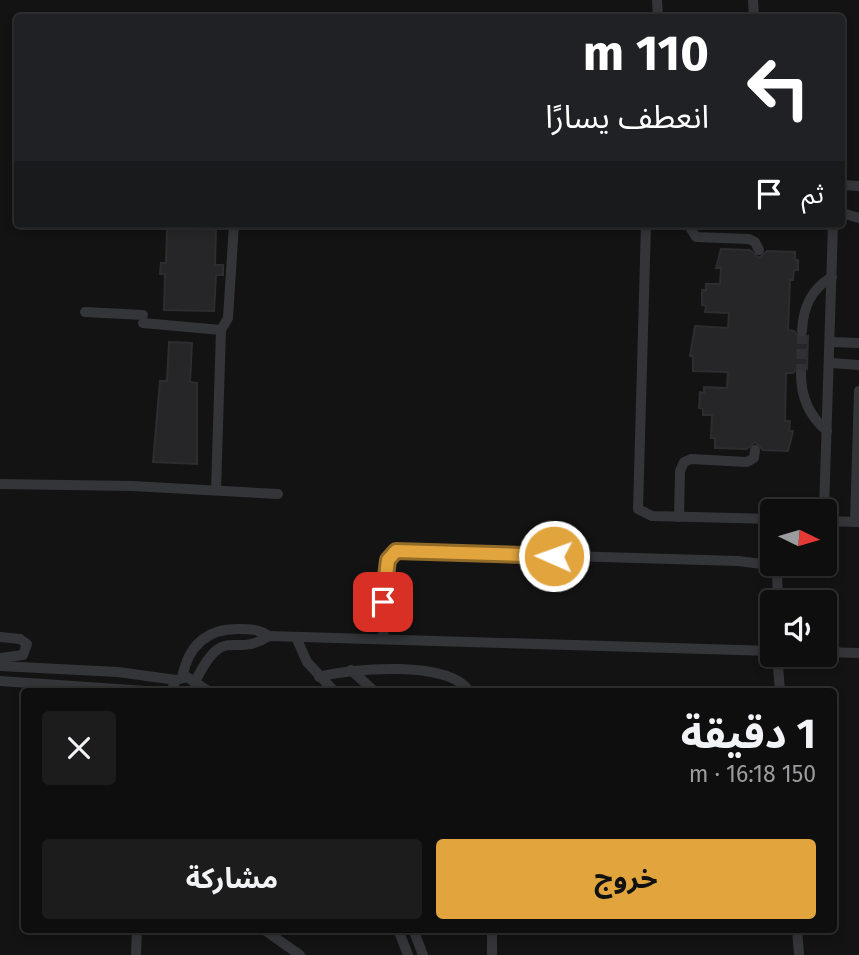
<!DOCTYPE html>
<html lang="ar">
<meta charset="utf-8">
<style>
:root{--surface:#0e0e0f;--page:#1c1c1d;--text:#f1f3f6;--muted:#9b9c9e;--line:#2e2e2f;--accent:#e2a53e}
body{margin:0;font-family:"Fira Sans","Noto Sans Arabic",sans-serif;background:var(--page);color:var(--text);direction:rtl;height:100vh;display:flex;flex-direction:column;font-size:26px;white-space:nowrap}
*{box-sizing:border-box;margin:0}
p{font-size:23px;color:var(--muted)}
.icon{flex:none;width:38px;height:38px;fill:none;stroke:currentColor;stroke-width:2;stroke-linecap:round;stroke-linejoin:round}
.map{position:relative;flex:1;overflow:hidden;direction:ltr}
.side{position:absolute;left:21px;top:688px;width:816px;height:245px;display:flex;flex-direction:column;background:var(--surface);border-radius:7px;box-shadow:0 4px 10px #0003,0 0 0 2px var(--line);direction:rtl}
.side>*{flex:none}
.guide{position:absolute;left:14px;top:14px;width:831px;height:214px;border-radius:7px;box-shadow:0 4px 10px #0003,0 0 0 2px var(--line);direction:rtl;background:#202124;color:#fff;overflow:hidden}
.needle{width:46px;rotate:95deg}
.controls{position:absolute;left:760px;top:499px;display:grid;gap:14px}
.controls a{display:grid;place-items:center;width:77px;height:77px;border-radius:7px;background:var(--surface);box-shadow:0 4px 10px #0003,0 0 0 2px var(--line);font-size:35px}
.pin{position:absolute;display:grid;place-items:center;width:60px;height:60px;color:#fff;margin:-30px;border-radius:14px;box-shadow:0 4px 10px #0006}
.me{position:absolute;width:77px;margin:-38px;rotate:272deg;stroke-linejoin:round;filter:drop-shadow(0 0 5px #0008)}
.turn{display:flex;align-items:center;gap:24px;height:147px;padding:0 21px;font-size:32px}
.turn .icon{width:91px;height:91px;stroke-width:2.5}
.turn b{display:block;font-size:49px;line-height:60px}
.then{display:flex;align-items:center;height:66px;padding:0 21px;background:#0003;gap:14px;font-size:26px}
.round{display:grid;place-items:center;flex:none;width:74px;height:74px;border-radius:7px;background:var(--page)}
.head{display:flex;align-items:center;justify-content:space-between;height:119px;padding:0 21px}
h1{font-size:42px;font-weight:700;line-height:52px}
.primary-button{display:flex;gap:14px;margin-top:auto;padding:14px 21px}
.primary-button a{flex:1;height:80px;border-radius:7px;background:var(--accent);color:#111;font-size:28px;font-weight:700;line-height:80px;text-align:center}
.primary-button a+a{background:var(--page);color:var(--text)}
.map>svg:first-child{display:block}
</style>
<div class="map">
<svg width="859" height="955" viewBox="0 0 859 955">
<rect width="100%" height="100%" fill="#131314"/>
<!-- building -->
<g fill="#262628" stroke="#2d2d30" stroke-width="2">
<path d="M167,229L216,230L215,265H223V275H216L214,311L164,310L165,274H160L161,263H166Z"/>
<path d="M721,249L750,250L759,258L767,251L795,252V260H798V270H794L793,280H790L788,330L794,331L801,339L808,336L807,369L800,366L793,373H786L785,421H790L789,431H793L788,451L763,450L755,442L747,449L715,448V438H711L712,415H703V409L699,408L700,392L704,393V387L727,388L728,372L693,371V356H690L695,326L728,328L729,313L705,312L706,306L702,305V290H706V284H720L721,268H716Z"/>
<path d="M169,342L192,343L190,382L197,383V464L153,462L160,381H167Z"/>
</g>
<g fill="none" stroke-linecap="round" stroke-linejoin="round">
<!-- minor-tunnel -->
<path stroke="#303134" stroke-width="10" stroke-dasharray="10 5" stroke-linecap="butt" d="M801,374L802,331"/>
<!-- minor -->
<g stroke="#343539" stroke-width="10">
<path d="M657,0L658,18"/>
<path d="M753,0L754,18"/>
<path d="M842,185L859,186"/>
<path d="M842,213L859,218"/>
<path d="M646,224L638,509L652,516L772,519"/>
<path d="M688,224L696,237L749,239L755,242L759,250"/>
<path d="M85,312L143,315"/>
<path d="M143,323L221,330"/>
<path d="M802,331C803,307 811,289 832,277"/>
<path d="M831,342L859,343"/>
<path d="M831,363L859,365"/>
<path d="M801,374C801,398 809,416 827,431"/>
<path d="M0,484L132,486L278,494"/>
<path d="M216,490L221,330L228,318L234,224"/>
<path d="M824,511L833,224"/>
<path d="M679,517L680,471L684,462L691,459L747,462L754,458L755,450"/>
<path d="M824,521L859,522"/>
<path d="M855,522L859,391"/>
<path d="M0,637L20,639L27,644L23,655L0,658"/>
<path d="M296,637L307,662L334,691"/>
<path d="M383,639L388,560L396,551L738,561L770,565L777,575L778,602"/>
<path d="M824,652L859,653"/>
<path d="M777,654L780,691"/>
<path d="M0,666L118,672L176,680"/>
<path d="M351,670L374,691"/>
<path d="M319,677C352,668 449,660 469,691"/>
<path d="M182,678C188,646 206,629 238,629C250,629 259,629 269,636"/>
<path d="M0,681L146,691"/>
<path d="M195,682C225,621 232,660 269,636L772,651"/>
<path d="M171,691L176,680L187,677L208,691"/>
<path d="M263,929L300,955"/>
<path d="M398,929L408,955"/>
<path d="M413,929L423,955"/>
<path d="M492,929V955"/>
<path d="M797,929L799,955"/>
<path d="M136,955L137,929"/>
</g>
</g>
<g fill="none" stroke-linecap="round" stroke-linejoin="round">
<defs>
<path id="route" d="M383,602L388,560L396,551L554,556"/>
</defs>
<!-- route casing -->
<use href="#route" stroke="#936b28" stroke-width="18"/>
<!-- route -->
<use href="#route" stroke="#e2a53e" stroke-width="12"/>
</g>
</svg>
<div class="controls">
<a><svg class="needle" viewBox="-14 -14 28 28"><path d="M0-13l5 13h-10z" fill="#e53935"/><path d="M0 13l5-13h-10z" fill="#9b9c9e"/></svg></a>
<a><svg class="icon" aria-label="sound" viewBox="0 0 24 24"><path d="M4 9h4l5-4v14l-5-4H4zM17 9q2 3 0 6"/></svg></a>
</div>
<div class="pin" style="left:383px;top:602px;background:#d93025"><svg class="icon" aria-label="arrive" viewBox="0 0 24 24"><path d="M6 21V4h12l-3 4 3 4H6"/></svg></div>
<svg class="me" style="left:554px;top:556px" viewBox="-20 -20 40 40"><circle r="17" fill="#e2a53e" stroke="#fff" stroke-width="3"/><path d="M0-11L8 9 0 5-8 9z" fill="#fff"/></svg>
<div class="guide">
<div class="turn"><svg class="icon" aria-label="left" viewBox="0 0 24 24"><path d="M17 20v-9H6M10 6l-5 5 5 5"/></svg><div><b>110 m</b>انعطف يسارًا</div></div>
<div class="then">ثم<svg class="icon" aria-label="arrive" viewBox="0 0 24 24"><path d="M6 21V4h12l-3 4 3 4H6"/></svg></div>
</div>
<section class="side">
<div class="head"><div><h1>1 دقيقة</h1><p>150 m · 16:18</p></div><a class="round"><svg class="icon" aria-label="close" viewBox="0 0 24 24"><path d="M6 6l12 12M18 6L6 18"/></svg></a></div>
<div class="primary-button"><a>خروج</a><a>مشاركة</a></div>
</section>
</div>
